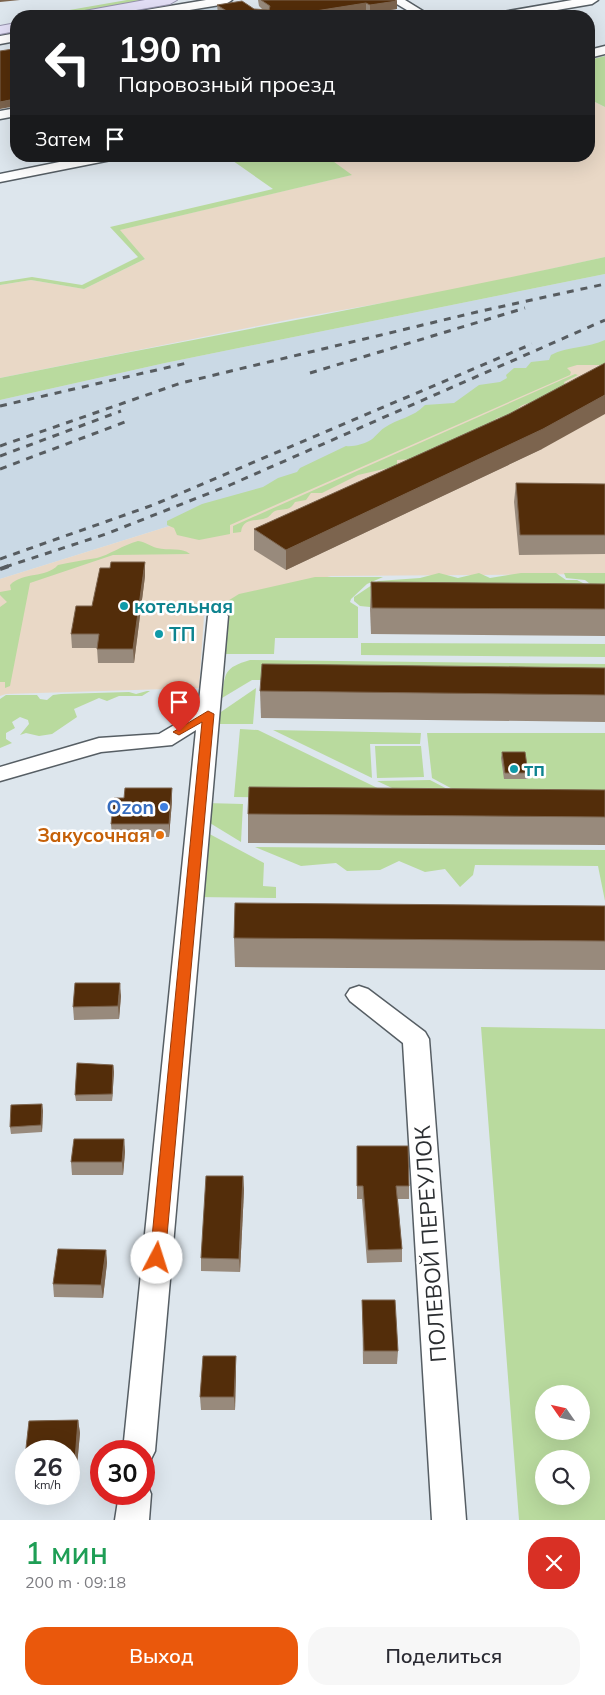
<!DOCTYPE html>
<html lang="ru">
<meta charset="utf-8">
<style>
:root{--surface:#fff;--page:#f7f7f7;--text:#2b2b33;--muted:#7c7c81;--accent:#ea580c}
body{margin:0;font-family:Mulish,sans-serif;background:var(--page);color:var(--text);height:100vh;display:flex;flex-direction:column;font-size:19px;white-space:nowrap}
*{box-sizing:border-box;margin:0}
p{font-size:16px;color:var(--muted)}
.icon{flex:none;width:28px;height:28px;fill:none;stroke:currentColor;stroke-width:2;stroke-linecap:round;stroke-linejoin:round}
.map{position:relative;height:1520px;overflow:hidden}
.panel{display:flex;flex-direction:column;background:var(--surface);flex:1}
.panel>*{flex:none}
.top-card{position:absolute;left:10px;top:10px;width:585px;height:152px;border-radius:20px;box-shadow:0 5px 20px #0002;background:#202124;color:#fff;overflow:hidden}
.needle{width:32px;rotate:304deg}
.controls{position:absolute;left:535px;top:1385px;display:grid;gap:10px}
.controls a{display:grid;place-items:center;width:55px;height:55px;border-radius:50%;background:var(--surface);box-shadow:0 5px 20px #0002;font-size:25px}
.speed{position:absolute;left:15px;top:1440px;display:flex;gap:10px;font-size:25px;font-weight:700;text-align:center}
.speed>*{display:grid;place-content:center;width:65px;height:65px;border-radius:50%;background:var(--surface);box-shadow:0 5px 20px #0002;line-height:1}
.speed small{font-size:12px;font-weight:400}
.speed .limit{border:8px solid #d22;background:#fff;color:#111}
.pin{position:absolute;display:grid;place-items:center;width:42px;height:42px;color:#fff;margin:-51px -21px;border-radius:50% 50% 50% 0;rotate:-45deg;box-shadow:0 0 5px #0007}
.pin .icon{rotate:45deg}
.me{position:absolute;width:55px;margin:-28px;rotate:5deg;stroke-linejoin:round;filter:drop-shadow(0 0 4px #0008)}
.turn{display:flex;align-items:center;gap:18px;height:105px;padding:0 25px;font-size:22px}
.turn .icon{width:65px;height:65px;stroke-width:2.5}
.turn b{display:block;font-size:35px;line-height:42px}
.then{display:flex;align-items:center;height:48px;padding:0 25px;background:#0003;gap:10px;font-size:19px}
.round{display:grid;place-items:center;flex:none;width:52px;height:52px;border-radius:20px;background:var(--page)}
.overview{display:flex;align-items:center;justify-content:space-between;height:85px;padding:0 25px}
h1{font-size:30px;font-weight:600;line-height:38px;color:#1e9e55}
.cta{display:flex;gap:10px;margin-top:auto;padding:10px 25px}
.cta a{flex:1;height:58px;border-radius:20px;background:var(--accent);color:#fff;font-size:20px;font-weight:600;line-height:58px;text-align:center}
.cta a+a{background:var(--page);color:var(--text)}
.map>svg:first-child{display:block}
</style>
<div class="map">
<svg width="605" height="1520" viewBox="0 0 605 1520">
<rect width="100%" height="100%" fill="#dde6ed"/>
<!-- built -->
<g fill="#cad9e5">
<path d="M230,2L251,16H150Z"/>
<path d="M605,274V342L208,514L0,579V400L165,363Z"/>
</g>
<!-- industrial -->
<g fill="#e9d8c6">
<path d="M589,99L605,107V257L461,289L292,319L0,378V285L31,280L84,289L145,259L119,230L351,175L326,156H589Z"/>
<path d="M605,342V574L331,576L232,601L205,602L199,688L6,694L0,696V579L208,514Z"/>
</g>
<!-- green -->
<g fill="#b9da9e" fill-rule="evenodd">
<path d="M127,0H147L55,16H35Z"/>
<path d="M605,56V107L589,99V60Z"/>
<path d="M226,156H326L352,175L120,230L145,259L84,289L31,280L0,285V282L32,277L82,285L138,257L110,227L273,189Z"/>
<path d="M605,257V274L165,363L0,400V378C202,337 404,301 605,257Z"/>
<path d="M605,340V365H577L567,368L571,372L570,375L230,525V534L199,540L177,535L174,528L167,525V521L202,504L263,487L278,478L297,472L300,468L346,446C354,447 363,444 369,441C375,438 379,431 384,428C398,418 413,418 425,405L454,403L479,385L500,382L507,378L506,375L514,368H526L531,362L549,360L551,355C568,346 588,348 605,340Z"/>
<path d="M575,374L578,375L564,382L566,386L530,403C523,404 517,407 515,414L497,418L489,426L481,427L413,459L397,460V466L358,475L322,493H311L306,500L295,502C289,512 284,508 275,511C271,513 270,517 266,518C256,522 243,517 241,532L233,533V526Z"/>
<path d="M138,541C146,542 150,546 157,548C168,551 182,547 190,554L113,555L30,583L10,686L5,688V682H0V607L7,602L0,595V592L11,590L10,585C24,571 45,579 58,565C71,562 84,560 97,558C109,555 123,545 138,541Z"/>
<path d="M439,573L458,578L479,573L490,578L521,573H556L566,580H577L589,586L605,608L370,607L360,606L354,601V597L378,581L420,578Z"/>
<path d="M564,573H605V596L585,580L566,578Z"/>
<path d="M315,577H383L367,584L351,599L350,602L358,607V638H275L274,654H222L226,602L239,594Z"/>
<path d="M361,643L605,644V657L361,655Z"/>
<path d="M250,660L605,664V681L252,680L222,698C225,672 224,668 250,660Z"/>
<path d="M256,688L253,724H214L215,716Z"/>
<path d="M147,691H150L142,696H119L107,701L99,698L74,709L77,717L52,734L39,736L26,733L20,735L29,724L28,720L20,717L12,722L15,728L6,733V739L12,743L0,748V699L6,695H37L40,699L47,700L53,695L61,694L129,692L136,694Z"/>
<path d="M240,729L258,730L398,798L234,797Z"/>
<path d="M273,730L421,733L420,744H370L372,778Z"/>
<path d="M427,733H605V793H460L432,778Z"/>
<path d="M375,746H421L424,777L377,778Z"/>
<path d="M430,780L457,794H405L377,781Z"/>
<path d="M206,803L243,804L241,842L205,820Z"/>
<path d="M202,830L264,863L263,886L276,887V898L197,897Z"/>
<path d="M255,847L605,850V901L598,866L475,865L473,875L460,887L445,869L425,872L399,861L380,870L347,871L336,863L301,866Z"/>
<path d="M481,1027L605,1029V1520H519ZM544,1394H581V1431H544ZM544,1459H581V1496H544Z"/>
</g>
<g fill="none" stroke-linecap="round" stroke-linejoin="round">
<defs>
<g id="minor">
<path d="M206,0H232L226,4L153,16H128L134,12Z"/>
<path d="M390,0H405L431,16H417Z"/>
<path d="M572,0H598L592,4L522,16H497L503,12Z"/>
<path d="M16,33V41L0,44V36Z"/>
<path d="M605,46V54L589,58V50Z"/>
<path d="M16,108V116L0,119V111Z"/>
<path d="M89,156H118L111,160L0,182V174Z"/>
<path d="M218,610L225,612L228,616L155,1451L150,1461L144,1464V1451H123L196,730L172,745L101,752L0,781V767L99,738L159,734L198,711L208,616L211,612Z"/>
<path d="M359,986L368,989L425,1032L429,1039L466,1520H432L403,1043L350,1001L346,995L350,989Z"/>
<path d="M144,1482L147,1484L151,1494L149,1520H115L119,1494H144Z"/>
</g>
<g id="primary">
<path d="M145,0H177L170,4L102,16H72L79,12Z"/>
<path d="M16,23V31L0,34V26Z"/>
</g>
</defs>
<!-- minor casing -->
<use href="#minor" stroke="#565e64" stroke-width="3"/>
<!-- primary casing -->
<use href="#primary" stroke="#9693ad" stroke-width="2"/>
<!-- minor -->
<use href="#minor" fill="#fff" fill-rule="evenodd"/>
<!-- primary -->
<use href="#primary" fill="#e3dff6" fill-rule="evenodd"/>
<!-- rail-far1 -->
<g stroke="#575c60" stroke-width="3" stroke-dasharray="7 7" stroke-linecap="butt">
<path d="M310,373L525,308"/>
<path d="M0,406L187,363"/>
<path d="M0,446L181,383L481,311L605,284"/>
<path d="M0,456L121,411"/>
<path d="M0,469L125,422"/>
<path d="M0,559L153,505L532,344"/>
<path d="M5,567L106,534L230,485L605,320"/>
</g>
<!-- rail -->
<path stroke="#575c60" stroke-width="4" stroke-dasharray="9 9" stroke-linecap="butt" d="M0,569L9,566"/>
</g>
<!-- wall -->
<g fill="#988a7c">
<path d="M258,0H395L397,9L370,13L366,11L335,16H222L218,14L217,5L254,9L263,10L259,6Z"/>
<path d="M509,414L542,449L286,570L254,550V529Z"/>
<path d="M516,483L605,484V554L519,555L514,502Z"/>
<path d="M145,576L134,663H98L97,648H72L71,634L92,606Z"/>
<path d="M371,582L605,584V636L371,634L370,609Z"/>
<path d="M605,668V722L261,718L260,691Z"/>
<path d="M502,752L528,773V779H504L501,758Z"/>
<path d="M605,790V845L248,843V814Z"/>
<path d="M124,798L172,801L169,837H112L111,824Z"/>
<path d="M605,906V970L235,967L234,938Z"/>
<path d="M121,996L119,1019L74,1020L73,1007Z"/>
<path d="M113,1065L114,1072L112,1101H76L75,1095Z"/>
<path d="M43,1110L42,1132L11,1134L10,1127Z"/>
<path d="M124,1139L125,1152L123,1175H72L71,1162Z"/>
<path d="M357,1146L409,1186V1199H398L402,1249V1262L367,1263L362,1199H357Z"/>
<path d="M243,1176L244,1190L240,1272L201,1271V1258Z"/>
<path d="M106,1250L107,1263L103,1298L54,1297L53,1284Z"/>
<path d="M362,1300L398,1351L397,1364H363Z"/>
<path d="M236,1370L235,1410H201L200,1397Z"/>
<path d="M78,1420L80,1433L75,1487H69V1451H26V1488H25L23,1475L29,1421Z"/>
</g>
<!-- shaded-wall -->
<g fill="#7c644e">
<path d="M0,0H20L0,2Z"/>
<path d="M397,1V9L370,13V5Z"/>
<path d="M366,3V11L335,16H284Z"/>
<path d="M15,99L16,106L0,109V102Z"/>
<path d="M605,395V414L542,449L286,570V550Z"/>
<path d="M145,562V576L134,663L133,649Z"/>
<path d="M172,788V801L169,837V824Z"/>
<path d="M120,983L121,996L119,1019L118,1006Z"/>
<path d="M113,1065L114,1072L112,1101V1094Z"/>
<path d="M42,1104L43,1110L42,1132L41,1125Z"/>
<path d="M124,1139L125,1152L123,1175L122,1162Z"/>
<path d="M243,1176L244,1190L240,1272L239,1259Z"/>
<path d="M106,1250L107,1263L103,1298L101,1285Z"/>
<path d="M236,1356V1370L235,1410L234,1397Z"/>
<path d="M78,1420L80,1433L75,1487L74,1474Z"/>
</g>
<!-- building -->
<g fill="#532d0a" stroke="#7c644e">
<path d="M261,0H395L397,1L370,5L366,3L284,16H235L217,5L242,1L254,9L269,10L270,6Z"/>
<path d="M164,14L166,16H152Z"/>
<path d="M13,49L16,51V101L15,99L0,102V51Z"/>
<path d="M605,363V395L543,429L286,550L254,529L509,414Z"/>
<path d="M516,483L605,484V535H520Z"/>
<path d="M111,562H145L133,649H97L99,634H71L76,606H92L100,568H110Z"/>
<path d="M371,582L605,584V609L372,608Z"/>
<path d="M262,664L605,668V695L260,691Z"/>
<path d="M502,752H525L528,773H505Z"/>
<path d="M249,787L605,790V817L248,814Z"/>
<path d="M125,788H172L169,824H111L114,798H124Z"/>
<path d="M235,903L605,906V941L234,938Z"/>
<path d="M75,983H120L118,1006L73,1007Z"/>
<path d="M77,1063L113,1065L112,1094L75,1095Z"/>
<path d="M42,1104L41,1125L10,1127L11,1105Z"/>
<path d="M74,1139H124L122,1162H71Z"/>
<path d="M357,1146H408L409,1186H396L402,1249L368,1250L363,1186H357Z"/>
<path d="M206,1176H243L239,1259L201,1258Z"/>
<path d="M58,1249L106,1250L101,1285L53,1284Z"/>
<path d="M362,1300H395L398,1351H364Z"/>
<path d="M203,1356H236L234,1397H200Z"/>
<path d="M78,1420L74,1474H69V1451H26V1475H23L29,1421Z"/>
</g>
<!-- route -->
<path fill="#ea580c" stroke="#983908" d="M208,711L214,714L165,1258L162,1263L157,1265L152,1263L150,1258L202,722L179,735L173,732Z"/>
<!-- markers -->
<g fill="#0f9aa8" stroke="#fff" stroke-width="2">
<circle cx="124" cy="606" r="5"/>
<circle cx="159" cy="634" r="5"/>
<circle cx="514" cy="769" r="5"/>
</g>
<circle fill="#3f7fe0" stroke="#fff" stroke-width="2" cx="164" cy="807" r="5"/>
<circle fill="#e8710a" stroke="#fff" stroke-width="2" cx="160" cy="835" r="5"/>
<g text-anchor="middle" stroke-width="5" stroke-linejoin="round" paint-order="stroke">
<!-- culture labels -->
<g font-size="19" font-weight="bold" fill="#0d838f" stroke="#fff" text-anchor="start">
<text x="134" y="613">котельная</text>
<text x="169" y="641">ТП</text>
<text x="524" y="776">тп</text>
</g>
<!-- shop labels -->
<g font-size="19" font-weight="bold" fill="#366cbe" stroke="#fff" text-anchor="end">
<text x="154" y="814">Ozon</text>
</g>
<!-- food labels -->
<g font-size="19" font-weight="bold" fill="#c56008" stroke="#fff" text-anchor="end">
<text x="150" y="842">Закусочная</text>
</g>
<!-- near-street labels -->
<g font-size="22" fill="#2b2e31" stroke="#fff">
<text transform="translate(430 1244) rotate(-94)" y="8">ПОЛЕВОЙ ПЕРЕУЛОК</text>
</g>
</g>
</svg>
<div class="controls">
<a><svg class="needle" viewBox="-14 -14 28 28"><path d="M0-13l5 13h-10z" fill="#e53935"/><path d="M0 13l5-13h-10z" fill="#7c7c81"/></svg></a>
<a><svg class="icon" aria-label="search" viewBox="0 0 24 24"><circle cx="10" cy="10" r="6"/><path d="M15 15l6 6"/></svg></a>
</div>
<div class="speed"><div>26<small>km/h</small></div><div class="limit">30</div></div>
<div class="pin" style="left:179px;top:732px;background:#d93025"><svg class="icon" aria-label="arrive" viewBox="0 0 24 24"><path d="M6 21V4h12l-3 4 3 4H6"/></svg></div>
<svg class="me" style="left:157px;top:1258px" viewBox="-20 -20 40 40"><circle r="19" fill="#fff"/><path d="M0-13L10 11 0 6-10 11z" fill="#ea580c"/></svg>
<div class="top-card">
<div class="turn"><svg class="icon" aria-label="left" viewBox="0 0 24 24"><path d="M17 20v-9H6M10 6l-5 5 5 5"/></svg><div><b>190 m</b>Паровозный проезд</div></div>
<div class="then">Затем<svg class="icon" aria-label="arrive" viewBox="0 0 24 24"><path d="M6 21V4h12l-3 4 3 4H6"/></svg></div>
</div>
</div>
<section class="panel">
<div class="overview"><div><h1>1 мин</h1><p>200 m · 09:18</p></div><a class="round" style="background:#d93025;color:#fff"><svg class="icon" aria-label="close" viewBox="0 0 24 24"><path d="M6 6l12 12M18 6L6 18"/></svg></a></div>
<div class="cta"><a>Выход</a><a>Поделиться</a></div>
</section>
